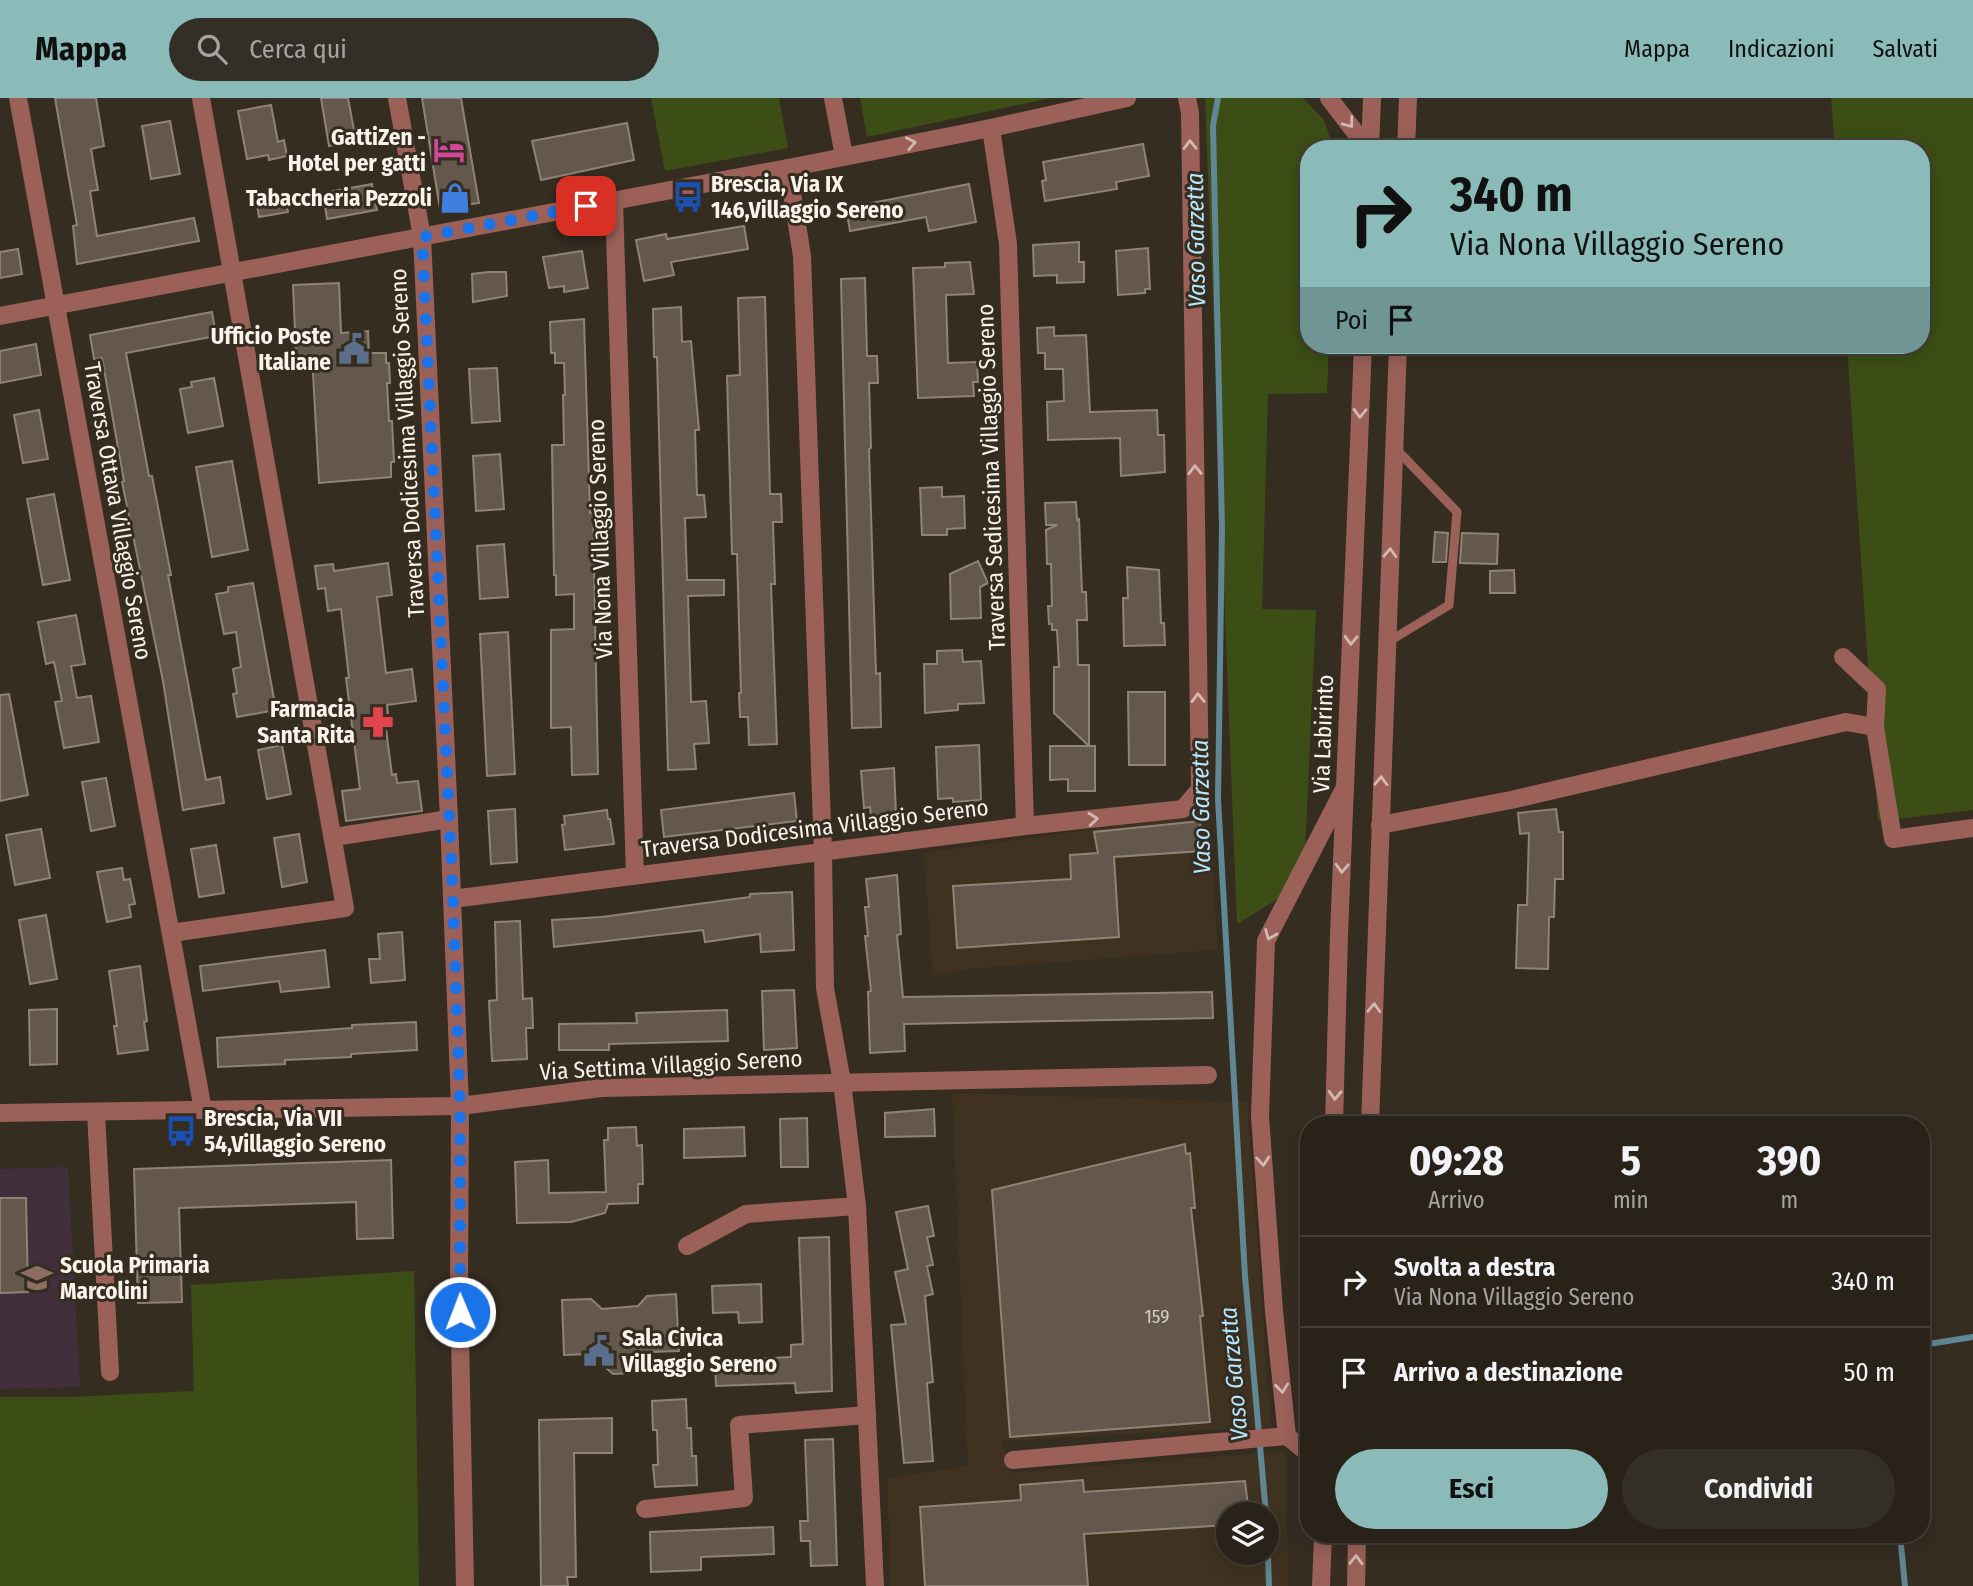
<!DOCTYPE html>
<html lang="it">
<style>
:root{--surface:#282219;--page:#342f26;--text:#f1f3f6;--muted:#a5a4a2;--line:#443f38;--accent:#8bbbb9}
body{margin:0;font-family:"Fira Sans Condensed",sans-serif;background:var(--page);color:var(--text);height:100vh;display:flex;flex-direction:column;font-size:26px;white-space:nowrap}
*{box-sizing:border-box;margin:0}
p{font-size:23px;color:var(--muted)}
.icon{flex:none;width:38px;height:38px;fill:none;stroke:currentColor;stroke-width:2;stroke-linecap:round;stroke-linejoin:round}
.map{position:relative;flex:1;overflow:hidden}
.drawer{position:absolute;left:1300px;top:1018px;width:630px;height:427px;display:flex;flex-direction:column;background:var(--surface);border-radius:28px;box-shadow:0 4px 18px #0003,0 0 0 2px var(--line)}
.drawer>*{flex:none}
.hud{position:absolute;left:1300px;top:42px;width:630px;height:214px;border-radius:28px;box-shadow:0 4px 18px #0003,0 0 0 2px var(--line);background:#8bbbb9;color:#111;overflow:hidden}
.fabs{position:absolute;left:1216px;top:1404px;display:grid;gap:14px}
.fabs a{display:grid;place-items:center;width:63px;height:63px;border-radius:50%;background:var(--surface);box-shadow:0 4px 18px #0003,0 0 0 2px var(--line);font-size:35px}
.pin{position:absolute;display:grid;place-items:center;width:60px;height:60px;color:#fff;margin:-30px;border-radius:14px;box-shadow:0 4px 10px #0006}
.me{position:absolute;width:77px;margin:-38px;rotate:359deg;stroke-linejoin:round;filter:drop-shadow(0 0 5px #0008)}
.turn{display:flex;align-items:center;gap:24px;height:147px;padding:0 35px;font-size:32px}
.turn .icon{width:91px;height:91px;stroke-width:2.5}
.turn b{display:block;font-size:49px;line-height:60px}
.then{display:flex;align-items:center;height:66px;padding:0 35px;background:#0003;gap:14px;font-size:26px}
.eta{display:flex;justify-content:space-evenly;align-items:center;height:119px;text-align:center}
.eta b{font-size:42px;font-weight:700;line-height:49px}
.cta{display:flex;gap:14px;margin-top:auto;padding:14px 35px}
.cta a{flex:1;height:80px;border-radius:42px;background:var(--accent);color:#111;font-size:28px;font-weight:700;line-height:80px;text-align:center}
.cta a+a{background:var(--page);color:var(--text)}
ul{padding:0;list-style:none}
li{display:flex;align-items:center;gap:21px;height:91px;padding:0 35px;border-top:2px solid var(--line)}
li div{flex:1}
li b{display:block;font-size:26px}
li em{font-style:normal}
header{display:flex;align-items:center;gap:42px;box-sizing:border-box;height:98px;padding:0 35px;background:var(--accent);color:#111}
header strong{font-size:33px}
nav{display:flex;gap:38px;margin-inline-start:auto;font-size:24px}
.search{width:490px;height:63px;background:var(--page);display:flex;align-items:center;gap:18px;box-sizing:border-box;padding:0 24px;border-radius:38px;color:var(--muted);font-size:26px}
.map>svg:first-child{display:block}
</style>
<header>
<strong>Mappa</strong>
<div class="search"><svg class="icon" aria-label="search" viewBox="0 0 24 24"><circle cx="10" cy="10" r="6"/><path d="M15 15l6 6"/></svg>Cerca qui</div>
<nav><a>Mappa</a><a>Indicazioni</a><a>Salvati</a></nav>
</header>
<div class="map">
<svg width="1973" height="1488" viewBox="0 0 1973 1488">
<rect width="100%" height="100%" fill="#362d21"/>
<!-- built -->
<g fill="#3f3220" fill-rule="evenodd">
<path d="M1209,715L1218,852L964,871L933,879L924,755Z"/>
<path d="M952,995L1247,1004L1271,1329L1002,1343L1011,1375L1286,1353L1288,1488H891L887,1380L968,1368ZM1228,1416H1267V1454H1228Z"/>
</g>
<!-- education -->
<path fill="#41303c" d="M68,1069L80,1289L0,1291V1071Z"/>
<!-- green -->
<g fill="#3c4e16">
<path d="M651,0H779L788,50L665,73Z"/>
<path d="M860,0H1051L867,39Z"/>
<path d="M1205,0H1303L1324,22L1334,51H1309V247H1329L1327,295L1268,296L1262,511L1316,512L1305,756L1284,797L1237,826Z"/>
<path d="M1831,0H1973V712L1878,723L1847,247H1922V51H1835Z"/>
<path d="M414,1173L419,1488H0V1299H70L194,1293L191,1187Z"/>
</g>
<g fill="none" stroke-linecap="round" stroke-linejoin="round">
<!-- stream -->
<g stroke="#618694" stroke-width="6">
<path d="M1218,0L1213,28L1222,430L1218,701L1245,1178L1266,1416"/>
<path d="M1922,1247L1973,1239"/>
<path d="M1267,1428L1269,1488"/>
<path d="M1900,1437L1905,1488"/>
</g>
</g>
<!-- building -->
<g fill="#63584b" stroke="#8f8375" stroke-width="2">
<path d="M55,0H96L104,48L91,51L98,92L90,93L97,138L194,120L199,143L77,166L73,128L77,127Z"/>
<path d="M321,0H348L356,43L329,48Z"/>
<path d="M422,0H461L479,105L440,111Z"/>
<path d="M271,7L278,44L284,42L287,58L269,62L268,57L247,61L238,13Z"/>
<path d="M170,23L180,76L151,81L142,28Z"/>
<path d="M627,25L634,62L541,82L532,43Z"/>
<path d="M1143,46L1149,78L1116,84L1117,91L1045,103L1042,83L1046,82L1043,64Z"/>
<path d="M372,86L377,112L327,121L323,95Z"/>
<path d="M969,86L976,124L929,133L926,119L850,133L846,110Z"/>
<path d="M284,95L288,114L259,119L256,100Z"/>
<path d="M744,128L748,151L671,164L674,177L644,183L636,142L666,136L667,141Z"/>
<path d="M1079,144V164H1084V184L1057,185V177L1034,178L1033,147Z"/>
<path d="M1148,150L1150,191H1145V195L1118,197L1116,153Z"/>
<path d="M18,151L22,176L0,180V154Z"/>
<path d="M582,153L588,190L564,194V188L549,190L543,159Z"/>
<path d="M970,164L974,196L946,197L948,265L977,264L978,284H973L974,298L918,300L913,170L945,169V165Z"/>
<path d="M488,174H506L507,198L473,204L472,176Z"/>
<path d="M865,180L867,258H877L878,285H869L871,350L869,351L876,576L880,575L881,629L852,630L841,181Z"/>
<path d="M339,185L341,235L368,233L369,255H386V265H389L390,285H387L389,323H392L394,364H391V379L319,385L312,257L296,258L293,187Z"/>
<path d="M765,199L770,396H781L782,424H773L775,486H771L777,646L749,647L748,619H740L739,595H741L737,456H732L727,278L740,277L738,200Z"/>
<path d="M681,209L682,244L691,243L699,332H695L697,397H704L706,419L685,420L687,482H724V497L688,498L691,604L706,603L709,645L694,646L696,671L668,672L657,259H654L653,211Z"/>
<path d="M212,214L216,238L126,255L149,378H152L171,477H168L206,682L220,679L224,705L183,712L163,583L122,384L124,383L102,260L94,261L90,237Z"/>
<path d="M584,221L590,415H593L598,676L572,677L571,629L551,630V532L574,531V496L556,497V477H554L552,347H564L563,297H565L564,265H555V255H551L550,224Z"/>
<path d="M1054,229V238L1086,237L1090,314L1157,312L1158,337H1164L1165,374L1121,378L1120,340L1048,342L1047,304L1064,303L1063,271H1045V255H1038L1037,230Z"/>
<path d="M36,246L41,277L0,285V253Z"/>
<path d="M497,270L500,323L472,325L469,271Z"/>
<path d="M214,280L223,328L188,335L180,291L192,289L191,284Z"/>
<path d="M39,312L48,361L23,365L14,317Z"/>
<path d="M500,356L504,411L476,413L473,358Z"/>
<path d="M232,363L248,452L212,459L196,369Z"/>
<path d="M942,389V399L964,398L965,430L947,431V437H922L920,390Z"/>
<path d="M54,396L70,482L43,487L27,401Z"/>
<path d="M1076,404L1077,422L1079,421L1082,494H1086L1087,522H1077L1078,567H1089V648H1095V693H1068V681L1050,682V648H1089L1054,615V569H1059L1057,532H1052V526H1049L1048,508H1052L1051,466H1047L1046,432L1057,427H1046L1045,405Z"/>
<path d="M1435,434L1448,435L1446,464H1433Z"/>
<path d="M1462,435L1498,436L1497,466L1460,465Z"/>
<path d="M504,446L508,499L480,501L477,448Z"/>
<path d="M978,463L988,485L980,489L981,520L951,521L950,476Z"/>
<path d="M388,465L392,497L377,499L386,575L412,571L416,603L387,607L388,616H384L392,677L396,676L397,685L418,683L422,713L346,723L342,693L360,691L346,580H349L341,511L328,513L325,490L318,491L315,468L333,466L334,473Z"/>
<path d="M1127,469L1159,472L1161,525H1164L1165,547L1124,548L1123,500H1128Z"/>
<path d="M1514,472L1515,495H1490V473Z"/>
<path d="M253,485L276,612L237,619L233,596L237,595L233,571L241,569L236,534L224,536L216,496L228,494V489Z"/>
<path d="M76,517L85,566L71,568L77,600L91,598L99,644L64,650L55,604L62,603L54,564L46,566L38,524Z"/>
<path d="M508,534L515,676L487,678L480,536Z"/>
<path d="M962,552L963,564L981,563L984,605L958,606V612L925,615L924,566H937V553Z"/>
<path d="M1128,594H1165V667H1129Z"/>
<path d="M9,596L28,697L0,703V597Z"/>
<path d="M282,647L291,696L267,701L258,652Z"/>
<path d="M979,647L981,702L953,704V700L938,701L936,649Z"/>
<path d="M894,670L896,716L871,718L870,709L864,710L861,673Z"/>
<path d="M106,680L115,728L91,733L82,684Z"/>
<path d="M794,695L797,723L664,739L661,712Z"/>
<path d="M515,711L517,764L491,766L488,713Z"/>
<path d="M1556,711L1559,734H1563V781H1555L1554,819H1549L1548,871L1516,870L1518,807H1527L1529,735L1520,736L1518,715Z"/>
<path d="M607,712L608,721H610L614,746L565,752L562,727L565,726L564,718Z"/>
<path d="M1200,723L1202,753L1114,759L1119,839L957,850L953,788L1071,781L1070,757L1098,755L1094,734Z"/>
<path d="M41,731L50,780L15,787L6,737Z"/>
<path d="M299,736L307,784L282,789L274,740Z"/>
<path d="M216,747L224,795L199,799L191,751Z"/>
<path d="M122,770L124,782L130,781L135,806L129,807L131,819L107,824L97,774Z"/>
<path d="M897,777L901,836L897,837L903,899L1212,894L1213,920L904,926L905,953L870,955L868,894L871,893L865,838H868L865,809H869L866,781Z"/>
<path d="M792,794L794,852L761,854L760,836L705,844L703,832L554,849L552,822L602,819L750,799V796Z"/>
<path d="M46,817L57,881L30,886L19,822Z"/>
<path d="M520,823L523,901L532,900L533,930H526L527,961L492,963L489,903L497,902L495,824Z"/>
<path d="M402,834L405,882L371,885L369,861H380L378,836Z"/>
<path d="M325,852L329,889L281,894L279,883L203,893L200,868Z"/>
<path d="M140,868L147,923L144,924L148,952L118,956L114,928H117L109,873Z"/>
<path d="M794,892L797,950L764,952L762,893Z"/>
<path d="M57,911V966L30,967L29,912Z"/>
<path d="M727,912L728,943L609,946V952H559V926L637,925L636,915Z"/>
<path d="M416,924L417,952L351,956V959L285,962V966L218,969L217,940L352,930V927Z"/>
<path d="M934,1011L935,1038L885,1039V1015Z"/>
<path d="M807,1020L808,1069H781L780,1021Z"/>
<path d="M636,1029L637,1048L642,1047L643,1086H638V1105L608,1106L605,1115L571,1124L517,1125L515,1064L548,1062L549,1095L606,1094L604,1042H608V1030Z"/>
<path d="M744,1029L745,1058L684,1060V1031Z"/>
<path d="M1185,1046L1186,1056L1190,1055L1195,1110H1191L1203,1218H1200L1210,1324L1010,1339L992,1092Z"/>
<path d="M391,1062L393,1140L357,1141L356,1104L179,1110L182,1204L138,1205L134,1071Z"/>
<path d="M0,1100H26L28,1194L0,1195Z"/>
<path d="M928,1108L934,1138L927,1139L933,1167L927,1168L933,1196L925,1198L933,1284L927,1285L933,1363L904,1365L891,1227L906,1226L895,1174L908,1171L896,1114Z"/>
<path d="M829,1139L832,1293L796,1295L795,1285L716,1288L715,1263L791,1259V1247L803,1246L799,1140Z"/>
<path d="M761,1186L762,1224L739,1225L738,1214L713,1215L712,1188Z"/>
<path d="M676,1196L679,1253L650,1254L632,1275L613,1276L590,1256L564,1257L562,1202L591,1201L602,1211L638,1208L647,1198Z"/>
<path d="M686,1301L687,1330H691L692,1358H696L697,1387L655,1389L653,1367H658L657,1332H653L652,1303Z"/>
<path d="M612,1320V1355H574L576,1479H567L568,1488H541L539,1322Z"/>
<path d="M833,1341L837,1467L811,1468L810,1443H801L800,1423H808L805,1342Z"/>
<path d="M1083,1382L1084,1394L1245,1383L1249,1416H1228V1427L1084,1436L1088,1488H925L920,1409L1021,1402L1020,1387Z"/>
<path d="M773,1429L774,1456L701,1459V1472L651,1474L650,1434Z"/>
</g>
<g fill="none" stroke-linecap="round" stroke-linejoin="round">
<!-- service -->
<path stroke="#9b6159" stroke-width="9" d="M1388,544L1449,507L1457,414L1396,351"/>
<!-- minor -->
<g stroke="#9b6159" stroke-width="18">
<path d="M18,0L203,1012"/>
<path d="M397,0L422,139L449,721L460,1008L459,1189L465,1488"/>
<path d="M833,0L844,58"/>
<path d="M1329,0L1368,51"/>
<path d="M991,30L1008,146L1025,728"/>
<path d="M788,70L802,158L823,755L825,890L842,984L857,1108L875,1488"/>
<path d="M614,103L635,777"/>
<path d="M0,218L788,70L991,30L1127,0"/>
<path d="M1843,559L1877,591L1875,629"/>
<path d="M1380,727L1511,702L1846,624L1875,629L1893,741L1973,730"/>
<path d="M334,739L449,721"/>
<path d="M452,801L1025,728L1183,711L1200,691L1190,15L1187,0"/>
<path d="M171,835L345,810L201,0"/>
<path d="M0,1015L460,1008L601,990L1208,977"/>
<path d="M96,1015L110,1274"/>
<path d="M687,1148L746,1116L857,1108"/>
<path d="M1287,1338L1309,1356"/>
<path d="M1013,1362L1287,1338L1274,1213L1260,1018L1266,843L1345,689"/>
<path d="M645,1411L744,1400L739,1327L867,1317"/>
</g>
<!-- tertiary -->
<g stroke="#9b6159" stroke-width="18">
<path d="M1370,51L1372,0"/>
<path d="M1406,51L1408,0"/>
<path d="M1334,1027L1339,836L1363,247"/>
<path d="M1370,1027L1398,247"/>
<path d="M1321,1488L1323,1437"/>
<path d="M1356,1488L1357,1437"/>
</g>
</g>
<!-- one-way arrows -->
<defs><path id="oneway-chevron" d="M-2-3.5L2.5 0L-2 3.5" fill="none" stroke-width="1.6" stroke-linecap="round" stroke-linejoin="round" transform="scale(1.75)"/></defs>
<g stroke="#d3b9b1">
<use href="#oneway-chevron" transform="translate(1349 25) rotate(53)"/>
<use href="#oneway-chevron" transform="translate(911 45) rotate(-11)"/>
<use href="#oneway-chevron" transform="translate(1190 47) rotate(-91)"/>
<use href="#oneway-chevron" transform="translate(1360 315) rotate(92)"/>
<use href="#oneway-chevron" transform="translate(1195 372) rotate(-91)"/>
<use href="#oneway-chevron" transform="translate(1390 455) rotate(-88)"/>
<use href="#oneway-chevron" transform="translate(1351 542) rotate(92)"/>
<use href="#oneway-chevron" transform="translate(1198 600) rotate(-91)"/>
<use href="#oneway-chevron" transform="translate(1381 683) rotate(-88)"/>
<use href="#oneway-chevron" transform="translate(1093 721) rotate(-6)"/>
<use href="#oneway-chevron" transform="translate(1342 770) rotate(92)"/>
<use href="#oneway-chevron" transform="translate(1270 837) rotate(112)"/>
<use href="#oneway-chevron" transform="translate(1374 910) rotate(-88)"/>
<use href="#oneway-chevron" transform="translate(1335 997) rotate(92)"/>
<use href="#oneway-chevron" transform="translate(1263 1063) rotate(86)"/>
<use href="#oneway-chevron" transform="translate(1282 1290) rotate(84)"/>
<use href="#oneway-chevron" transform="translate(1356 1462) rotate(-88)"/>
</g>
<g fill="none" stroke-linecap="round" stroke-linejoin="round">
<!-- route -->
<path stroke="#1a73e8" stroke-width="12" stroke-dasharray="0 21.6" d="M460,1214V1007L453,801L422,139L586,108"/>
</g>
<!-- icons -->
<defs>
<symbol id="hotel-bare" viewBox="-9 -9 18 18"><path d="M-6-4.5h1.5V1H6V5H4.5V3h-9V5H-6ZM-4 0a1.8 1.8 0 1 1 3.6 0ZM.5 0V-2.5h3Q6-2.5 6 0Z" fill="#d1479c" stroke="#362d21" stroke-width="2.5" paint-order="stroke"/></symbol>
<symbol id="bus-bare" viewBox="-9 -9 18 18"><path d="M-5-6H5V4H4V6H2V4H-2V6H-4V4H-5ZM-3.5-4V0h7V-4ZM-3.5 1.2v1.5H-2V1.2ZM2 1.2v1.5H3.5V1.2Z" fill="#1a4fb4" stroke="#362d21" stroke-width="2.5" paint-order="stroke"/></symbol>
<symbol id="shop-bare" viewBox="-9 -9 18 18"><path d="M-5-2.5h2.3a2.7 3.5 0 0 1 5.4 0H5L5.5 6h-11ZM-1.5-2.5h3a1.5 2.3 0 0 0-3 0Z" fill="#3f7fe0" stroke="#362d21" stroke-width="2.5" paint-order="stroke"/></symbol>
<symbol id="civic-bare" viewBox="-9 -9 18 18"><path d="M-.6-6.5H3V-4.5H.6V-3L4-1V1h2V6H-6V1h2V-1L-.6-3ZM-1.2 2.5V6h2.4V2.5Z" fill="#5c6f8a" stroke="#362d21" stroke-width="2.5" paint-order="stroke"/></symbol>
<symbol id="pharmacy-bare" viewBox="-9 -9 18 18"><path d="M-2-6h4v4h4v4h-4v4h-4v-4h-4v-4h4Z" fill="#e0444e" stroke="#362d21" stroke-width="2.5" paint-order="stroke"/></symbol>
<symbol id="school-bare" viewBox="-9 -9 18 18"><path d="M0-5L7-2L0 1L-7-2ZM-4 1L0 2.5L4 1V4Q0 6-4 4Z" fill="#8d6e63" stroke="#362d21" stroke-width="2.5" paint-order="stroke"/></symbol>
</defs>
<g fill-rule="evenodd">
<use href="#hotel-bare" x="427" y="30" width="44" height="44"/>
<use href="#bus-bare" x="666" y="77" width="44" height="44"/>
<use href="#shop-bare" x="433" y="78" width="44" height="44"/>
<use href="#civic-bare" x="332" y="229" width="44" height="44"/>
<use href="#pharmacy-bare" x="356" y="602" width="44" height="44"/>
<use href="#bus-bare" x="159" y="1011" width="44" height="44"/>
<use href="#school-bare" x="15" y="1158" width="44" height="44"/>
<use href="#civic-bare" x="577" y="1231" width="44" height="44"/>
</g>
<g text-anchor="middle" stroke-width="6" stroke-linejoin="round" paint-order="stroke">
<!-- number labels -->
<g font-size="19" fill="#d4ccc3">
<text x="1157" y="1225">159</text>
</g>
<!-- poi labels -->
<g font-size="23" font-weight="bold" fill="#f9f3eb" stroke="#362d21" text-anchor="end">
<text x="426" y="47">GattiZen -<tspan x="426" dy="26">Hotel per gatti</tspan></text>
<text x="711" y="94" text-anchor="start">Brescia, Via IX<tspan x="711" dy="26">146,Villaggio Sereno</tspan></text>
<text x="432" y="108">Tabaccheria Pezzoli</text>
<text x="331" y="246">Ufficio Poste<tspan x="331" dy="26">Italiane</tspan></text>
<text x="355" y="619">Farmacia<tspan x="355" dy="26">Santa Rita</tspan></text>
<text x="204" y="1028" text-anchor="start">Brescia, Via VII<tspan x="204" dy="26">54,Villaggio Sereno</tspan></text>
<text x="60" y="1175" text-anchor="start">Scuola Primaria<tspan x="60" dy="26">Marcolini</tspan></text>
<text x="622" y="1248" text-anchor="start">Sala Civica<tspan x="622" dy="26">Villaggio Sereno</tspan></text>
</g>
<!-- street labels -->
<g font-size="23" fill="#f9f3eb" stroke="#362d21">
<text transform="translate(407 345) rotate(-93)" y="8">Traversa Dodicesima Villaggio Sereno</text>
<text transform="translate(991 379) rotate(-92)" y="8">Traversa Sedicesima Villaggio Sereno</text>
<text transform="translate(118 413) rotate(80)" y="8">Traversa Ottava Villaggio Sereno</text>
<text transform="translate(600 441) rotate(-92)" y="8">Via Nona Villaggio Sereno</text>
<text transform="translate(1323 636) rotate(-88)" y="8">Via Labirinto</text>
<text transform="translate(815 730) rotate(-7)" y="8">Traversa Dodicesima Villaggio Sereno</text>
<text transform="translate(671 967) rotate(-3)" y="8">Via Settima Villaggio Sereno</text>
</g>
<!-- water labels -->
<g font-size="24" font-style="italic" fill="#b7e6fc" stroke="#362d21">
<text transform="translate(1196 142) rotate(-91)" y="8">Vaso Garzetta</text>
<text transform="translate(1201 709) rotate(-91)" y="8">Vaso Garzetta</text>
<text transform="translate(1234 1276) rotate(-95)" y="8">Vaso Garzetta</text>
</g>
</g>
</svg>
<div class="fabs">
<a><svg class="icon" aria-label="layers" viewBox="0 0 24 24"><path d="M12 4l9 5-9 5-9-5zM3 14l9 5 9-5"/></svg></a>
</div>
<div class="pin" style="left:586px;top:108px;background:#d93025"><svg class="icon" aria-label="arrive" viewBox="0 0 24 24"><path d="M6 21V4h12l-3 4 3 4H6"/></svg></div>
<svg class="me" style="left:460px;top:1214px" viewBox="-20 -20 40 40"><circle r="17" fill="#1a73e8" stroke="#fff" stroke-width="3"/><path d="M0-11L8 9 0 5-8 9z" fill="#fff"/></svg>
<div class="hud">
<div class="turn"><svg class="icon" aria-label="right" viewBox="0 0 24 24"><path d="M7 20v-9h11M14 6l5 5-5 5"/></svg><div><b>340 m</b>Via Nona Villaggio Sereno</div></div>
<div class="then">Poi<svg class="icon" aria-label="arrive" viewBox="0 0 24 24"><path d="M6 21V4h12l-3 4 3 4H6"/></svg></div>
</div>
<section class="drawer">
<div class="eta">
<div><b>09:28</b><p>Arrivo</p></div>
<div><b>5</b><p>min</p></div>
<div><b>390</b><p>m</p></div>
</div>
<ul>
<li><svg class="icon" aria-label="right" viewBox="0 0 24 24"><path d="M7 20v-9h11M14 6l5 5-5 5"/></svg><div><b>Svolta a destra</b><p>Via Nona Villaggio Sereno</p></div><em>340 m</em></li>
<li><svg class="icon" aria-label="arrive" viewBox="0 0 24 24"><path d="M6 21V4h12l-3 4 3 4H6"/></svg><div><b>Arrivo a destinazione</b></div><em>50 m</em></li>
</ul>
<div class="cta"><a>Esci</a><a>Condividi</a></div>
</section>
</div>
